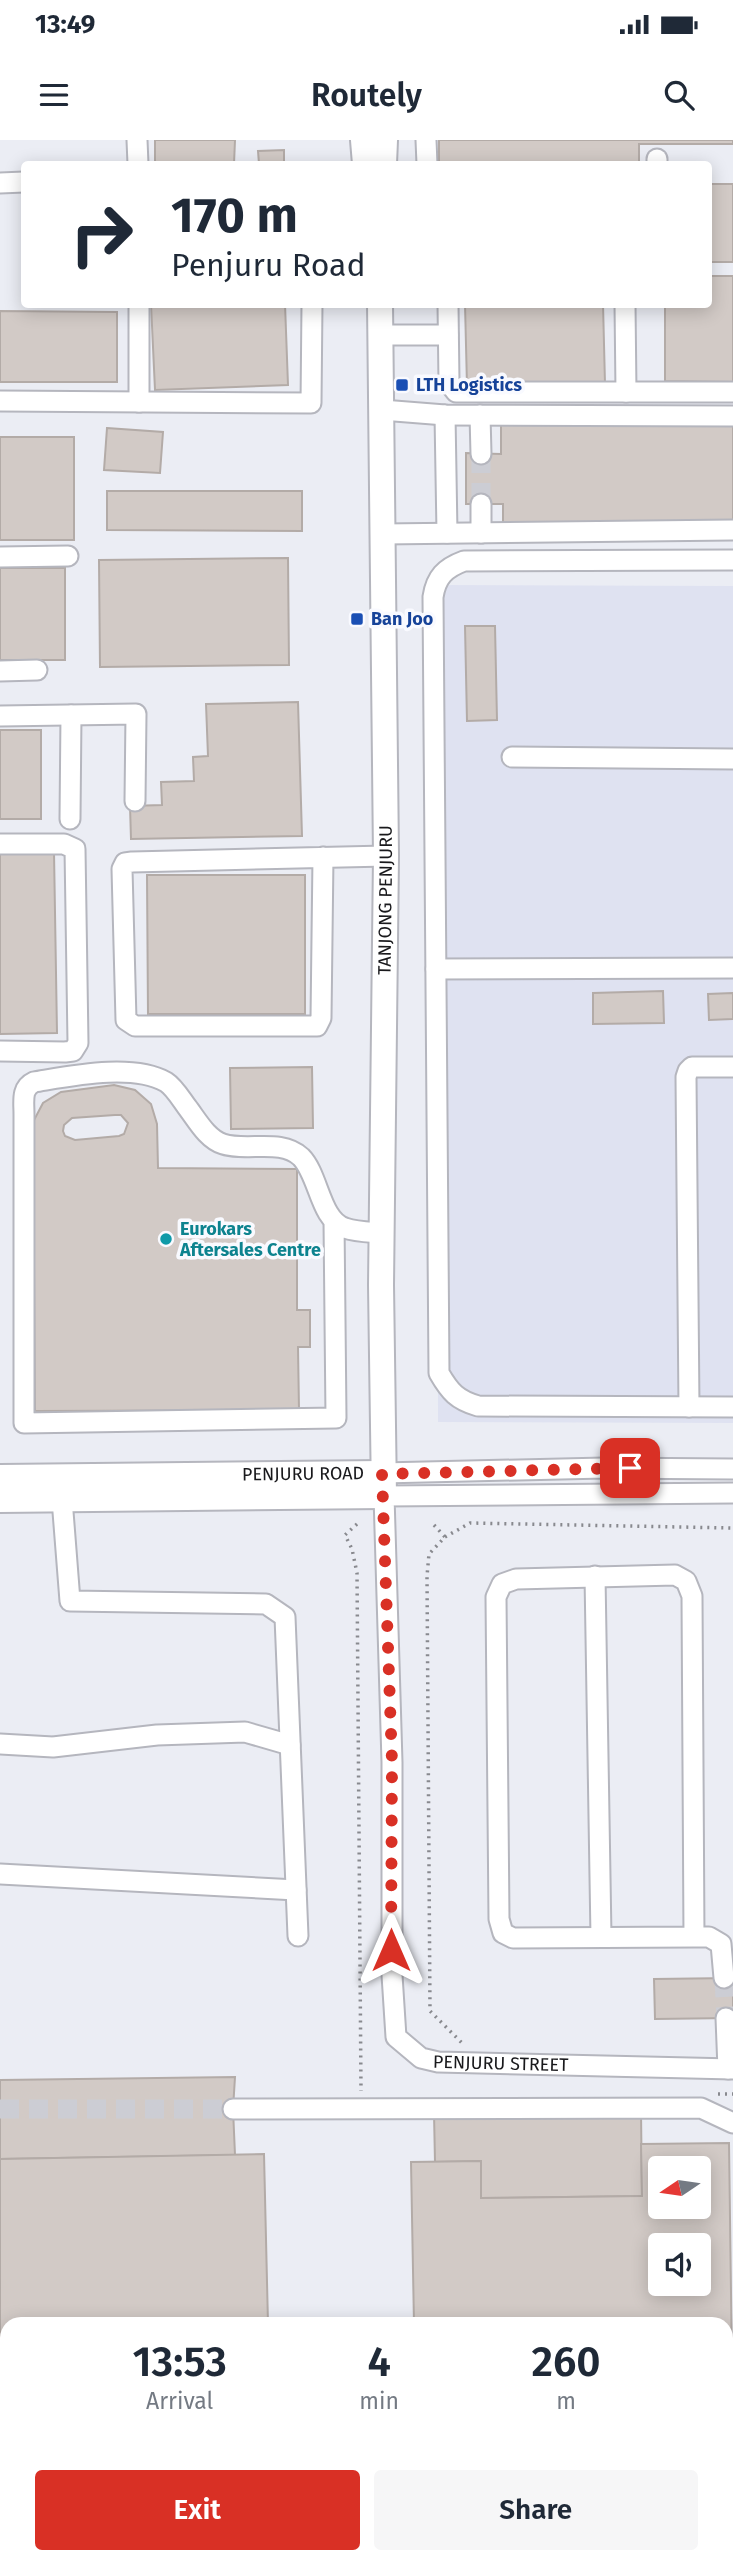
<!DOCTYPE html>
<style>
:root{--surface:#fff;--page:#f6f6f7;--text:#1f2937;--muted:#747a83;--accent:#d93025}
body{margin:0;font-family:"Fira Sans",sans-serif;background:var(--page);color:var(--text);height:100vh;display:flex;flex-direction:column;font-size:26px;white-space:nowrap}
*{box-sizing:border-box;margin:0}
p{font-size:23px;color:var(--muted)}
.icon{flex:none;width:38px;height:38px;fill:none;stroke:currentColor;stroke-width:2;stroke-linecap:round;stroke-linejoin:round}
.map{position:relative;flex:1;overflow:hidden}
.panel{position:absolute;left:0px;top:2177px;width:733px;height:247px;display:flex;flex-direction:column;background:var(--surface);border-radius:21px 21px 0 0;box-shadow:0 4px 18px #0003}
.panel>*{flex:none}
.guide{position:absolute;left:21px;top:21px;width:691px;height:147px;border-radius:7px;box-shadow:0 4px 18px #0003;background:#fff;color:var(--text);overflow:hidden}
.needle{width:46px;rotate:257deg}
.tools{position:absolute;left:648px;top:2016px;display:grid;gap:14px}
.tools a{display:grid;place-items:center;width:63px;height:63px;border-radius:7px;background:var(--surface);box-shadow:0 4px 18px #0003;font-size:35px}
.pin{position:absolute;display:grid;place-items:center;width:60px;height:60px;color:#fff;margin:-30px;border-radius:14px;box-shadow:0 4px 10px #0006}
.me{position:absolute;width:77px;margin:-38px;rotate:0deg;stroke-linejoin:round;filter:drop-shadow(0 0 5px #0008)}
.turn{display:flex;align-items:center;gap:24px;height:147px;padding:0 35px;font-size:32px}
.turn .icon{width:91px;height:91px;stroke-width:2.5}
.turn b{display:block;font-size:49px;line-height:60px}
.eta{display:flex;justify-content:space-evenly;align-items:center;height:119px;text-align:center}
.eta b{font-size:42px;font-weight:600;line-height:49px}
.primary-button{display:flex;gap:14px;margin-top:auto;padding:14px 35px}
.primary-button a{flex:1;height:80px;border-radius:7px;background:var(--accent);color:#fff;font-size:28px;font-weight:600;line-height:80px;text-align:center}
.primary-button a+a{background:var(--page);color:var(--text)}
.status{display:flex;justify-content:space-between;align-items:center;height:49px;padding:0 35px;background:var(--surface);direction:ltr}
.status svg{height:19px;fill:currentColor}
header{display:flex;justify-content:space-between;align-items:center;height:91px;padding:0 35px;background:var(--surface);font-size:32px;font-weight:600}
.map>svg:first-child{display:block}
</style>
<div class="status"><b>13:49</b><svg viewBox="0 0 49 12"><path d="M0 12V9h3v3zM5 12V6h3v6zM10 12V3h3v9zM15 12V0h3v12zM26 1h20v11H26zM47 4h2v5h-2z"/></svg></div>
<header><svg class="icon" aria-label="menu" viewBox="0 0 24 24"><path d="M4 6h16M4 12h16M4 18h16"/></svg>Routely<svg class="icon" aria-label="search" viewBox="0 0 24 24"><circle cx="10" cy="10" r="6"/><path d="M15 15l6 6"/></svg></header>
<div class="map">
<svg width="733" height="2423" viewBox="0 0 733 2423">
<rect width="100%" height="100%" fill="#ebedf4"/>
<!-- built -->
<path fill="#dfe2f1" d="M437,445L733,446V1283L438,1282Z"/>
<!-- building -->
<g fill="#d2cac6" stroke="#b3aba7" stroke-width="2" fill-rule="evenodd">
<path d="M155,0H235L234,24H155Z"/>
<path d="M439,0H733V4H639V24H439Z"/>
<path d="M284,10V24H259L258,11Z"/>
<rect x="709" y="44" width="24" height="78"/>
<path d="M709,136H733V242L665,241V164H709Z"/>
<path d="M151,164H285L288,245L155,250Z"/>
<path d="M465,164H603L605,244L467,246Z"/>
<path d="M0,171L117,172V242H0Z"/>
<path d="M501,285L733,286V385H503V364H466V313L501,314Z"/>
<path d="M107,288L163,292L160,333L104,330Z"/>
<rect x="0" y="297" width="74" height="103"/>
<path d="M107,351H302V391L107,390Z"/>
<path d="M288,418L289,525L100,527L99,420Z"/>
<rect x="0" y="428" width="65" height="92"/>
<path d="M465,486H495L497,580L467,581Z"/>
<path d="M298,562L302,696L131,699L130,666L162,665L161,642L194,641L193,617L208,616L206,564Z"/>
<rect x="0" y="590" width="41" height="89"/>
<path d="M54,712L57,893L0,894V713Z"/>
<path d="M147,735H305V874H148Z"/>
<path d="M663,851L664,883L593,884V853Z"/>
<path d="M733,853V879L709,880L708,854Z"/>
<path d="M312,927L313,988L231,989L230,928Z"/>
<path d="M114,945L135,950L151,964L157,984L158,1028L297,1029V1170H310V1207H298L299,1270L35,1271L33,982L43,963L61,952ZM115,975H121L128,983L124,994L119,996L75,1000L65,996L63,991L64,985L72,978Z"/>
<path d="M733,1838V1878L655,1879L654,1839Z"/>
<path d="M235,1937L233,1969L235,2015L0,2019V1940Z"/>
<path d="M641,1971L642,2056L481,2058V2021L435,2022L434,1973Z"/>
<path d="M729,2003L732,2227H726V2184H414L411,2022L481,2021V2058L642,2056L641,2004ZM660,2028H698V2067H660ZM660,2105H698V2144H660Z"/>
<path d="M264,2014L268,2184H7V2242H0V2019Z"/>
<path d="M733,2282V2378L731,2287Z"/>
<path d="M0,2302H7V2417H154V2423H0Z"/>
<rect x="196" y="2417" width="115" height="6"/>
<path d="M347,2417H570L571,2423H347Z"/>
<path d="M633,2417H698L699,2423H634Z"/>
</g>
<g fill="none" stroke-linecap="round" stroke-linejoin="round">
<!-- minor-tunnel -->
<g stroke="#cccdd4" stroke-width="19" stroke-dasharray="19 10" stroke-linecap="butt">
<path d="M481,314V364"/>
<path d="M724,1838L726,1878"/>
<path d="M0,1969H233"/>
</g>
<defs>
<g id="minor">
<path d="M137,0L138,24"/>
<path d="M426,0L427,24"/>
<path d="M657,24V19"/>
<path d="M0,43L24,42"/>
<path d="M139,164V262"/>
<path d="M448,164L449,243L456,252H733"/>
<path d="M625,164L626,252"/>
<path d="M381,195H448"/>
<path d="M0,261L311,263L312,164"/>
<path d="M382,270L445,275L733,276"/>
<path d="M445,275L447,393"/>
<path d="M480,275L481,314"/>
<path d="M481,364V393"/>
<path d="M383,394L733,390"/>
<path d="M0,417L68,416"/>
<path d="M733,420L464,421C445,428 436,437 433,457L439,1233C450,1252 457,1260 478,1266L733,1267"/>
<path d="M0,531L37,530"/>
<path d="M0,576L136,574L135,661"/>
<path d="M512,617L733,619"/>
<path d="M70,679L71,575"/>
<path d="M0,704H64L75,709L78,903L73,911L65,912L0,911"/>
<path d="M323,717L321,878L317,886H135L126,880L122,729L125,723L132,722L386,716"/>
<path d="M436,829L733,828"/>
<path d="M334,1081L336,1278L24,1283V974C24,961 21,948 34,942C71,936 132,923 166,942C174,947 181,959 187,967C197,980 207,999 223,1004C247,1012 281,998 301,1017C319,1035 320,1080 345,1088C356,1092 370,1092 382,1093"/>
<path d="M689,1267L686,937L688,931L692,927H733"/>
<path d="M382,1333L604,1328L733,1329"/>
<path id="s1" d="M733,1353L384,1356L392,1622V1835L396,1897L421,1918L438,1922L733,1929"/>
<path d="M62,1359L70,1461L266,1464L285,1477L298,1796"/>
<path d="M595,1436L601,1797"/>
<path d="M0,1604L53,1607L157,1595L245,1592L290,1605"/>
<path d="M0,1734L296,1750"/>
<path d="M694,1797L692,1456L686,1441L675,1435L516,1439L502,1444L496,1457L499,1779L503,1793L513,1798L694,1797H709L721,1804L724,1838"/>
<path d="M726,1878L728,1929"/>
<path d="M233,1969L701,1968L733,1983"/>
<path d="M171,2417L172,2423"/>
<path d="M334,2417V2423"/>
<path d="M611,2417V2423"/>
<path d="M714,2417V2423"/>
</g>
<g id="major">
<path d="M363,0L365,24"/>
<path d="M384,24L385,0"/>
<path id="s2" d="M0,1337L382,1333"/>
<path id="s3" d="M0,1360L384,1356L381,1145L386,716L380,164"/>
</g>
</defs>
<!-- minor casing -->
<use href="#minor" stroke="#b5b6be" stroke-width="23"/>
<!-- major casing -->
<use href="#major" stroke="#b5b6be" stroke-width="28"/>
<!-- path -->
<g stroke="#88898e" stroke-width="3.5" stroke-dasharray="2 5" stroke-linecap="butt">
<path d="M357,1384L345,1395L352,1409L357,1433L361,1951"/>
<path d="M434,1385L445,1397L429,1414L427,1436L430,1871L463,1904"/>
<path d="M445,1397L470,1383L733,1388"/>
<path d="M718,1954H733"/>
</g>
<!-- minor -->
<use href="#minor" stroke="#fff" stroke-width="19"/>
<!-- major -->
<use href="#major" stroke="#fff" stroke-width="24"/>
</g>
<g fill="none" stroke-linecap="round" stroke-linejoin="round">
<!-- route -->
<path stroke="#d93025" stroke-width="12" stroke-dasharray="0 21.6" d="M391,1810L392,1622L382,1334L630,1328"/>
</g>
<!-- markers -->
<g fill="#1a4fb4" stroke="#f9faff" stroke-width="2.5">
<rect x="395" y="238" width="14" height="14" rx="3.5"/>
<rect x="350" y="472" width="14" height="14" rx="3.5"/>
</g>
<circle fill="#0f9aa8" stroke="#f9faff" stroke-width="2.5" cx="166" cy="1099" r="7"/>
<g text-anchor="middle" stroke-width="7" stroke-linejoin="round" paint-order="stroke">
<!-- transit labels -->
<g font-size="18" font-weight="bold" fill="#164399" stroke="#f9faff" text-anchor="start">
<text x="416" y="251">LTH Logistics</text>
<text x="371" y="485">Ban Joo</text>
</g>
<!-- street labels -->
<g font-size="18" fill="#19191c" stroke="#f9faff">
<text dy="6" stroke="none"><textPath href="#s3" startOffset="980">TANJONG PENJURU</textPath></text>
<text dy="6" stroke="none"><textPath href="#s2" startOffset="303">PENJURU ROAD</textPath></text>
<text dy="6" stroke="none"><textPath href="#s1" startOffset="1003">PENJURU STREET</textPath></text>
</g>
<!-- culture labels -->
<g font-size="18" font-weight="bold" fill="#0d838f" stroke="#f9faff" text-anchor="start">
<text x="180" y="1095">Eurokars<tspan x="180" dy="21">Aftersales Centre</tspan></text>
</g>
</g>
</svg>
<div class="tools">
<a><svg class="needle" viewBox="-14 -14 28 28"><path d="M0-13l5 13h-10z" fill="#e53935"/><path d="M0 13l5-13h-10z" fill="#747a83"/></svg></a>
<a><svg class="icon" aria-label="sound" viewBox="0 0 24 24"><path d="M4 9h4l5-4v14l-5-4H4zM17 9q2 3 0 6"/></svg></a>
</div>
<div class="pin" style="left:630px;top:1328px;background:#d93025"><svg class="icon" aria-label="arrive" viewBox="0 0 24 24"><path d="M6 21V4h12l-3 4 3 4H6"/></svg></div>
<svg class="me" style="left:391px;top:1810px" viewBox="-20 -20 40 40"><path d="M0-17L14 15 0 8-14 15z" fill="#d93025" stroke="#fff" stroke-width="4"/></svg>
<div class="guide">
<div class="turn"><svg class="icon" aria-label="right" viewBox="0 0 24 24"><path d="M7 20v-9h11M14 6l5 5-5 5"/></svg><div><b>170 m</b>Penjuru Road</div></div>
</div>
<section class="panel">
<div class="eta">
<div><b>13:53</b><p>Arrival</p></div>
<div><b>4</b><p>min</p></div>
<div><b>260</b><p>m</p></div>
</div>
<div class="primary-button"><a>Exit</a><a>Share</a></div>
</section>
</div>
